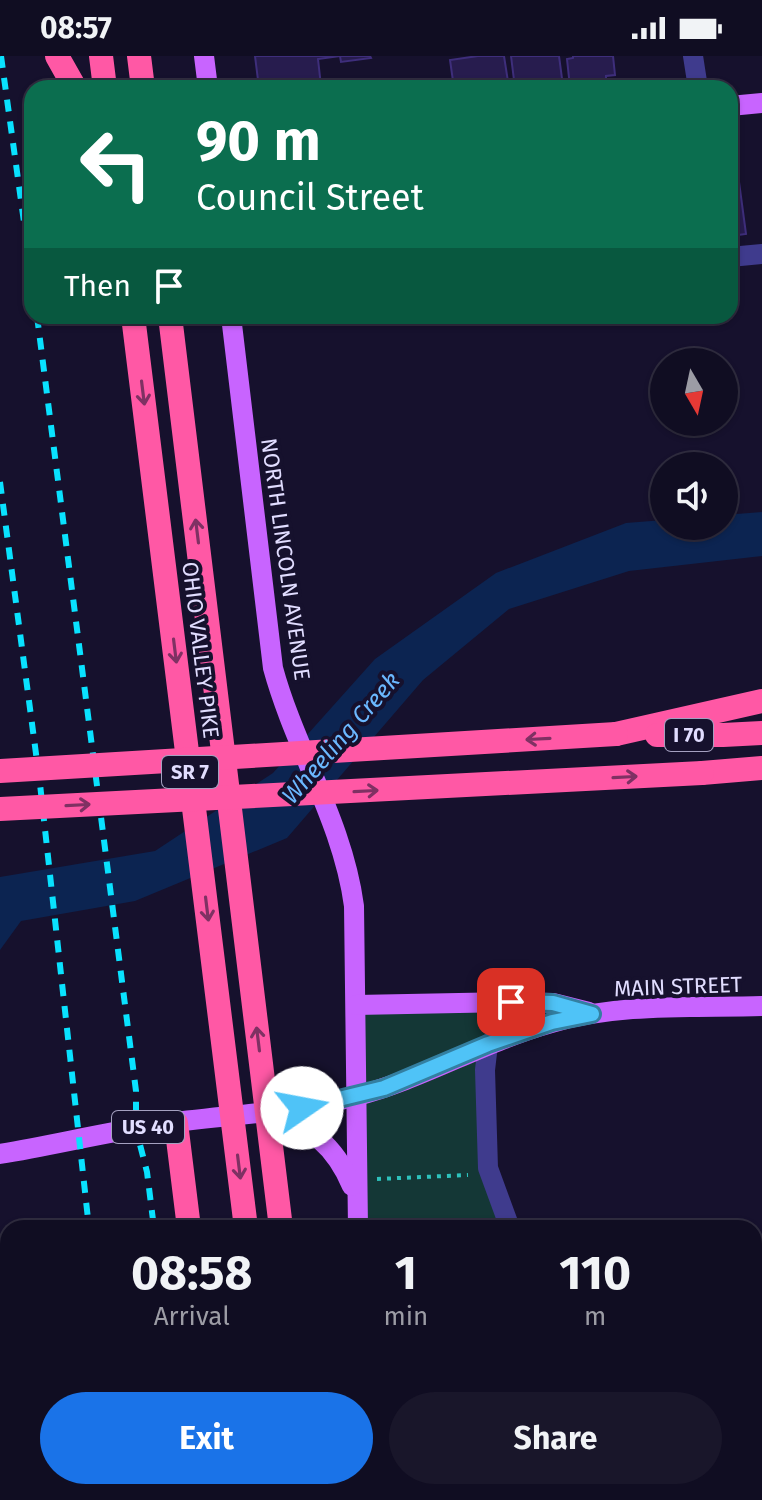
<!DOCTYPE html>
<style>
:root{--surface:#100d22;--page:#19162a;--text:#f1f3f6;--muted:#9c9ca5;--line:#302d40;--accent:#1a73e8}
body{margin:0;font-family:"Fira Sans",sans-serif;background:var(--page);color:var(--text);height:100vh;display:flex;flex-direction:column;font-size:30px;white-space:nowrap}
*{box-sizing:border-box;margin:0}
p{font-size:26px;color:var(--muted)}
.icon{flex:none;width:44px;height:44px;fill:none;stroke:currentColor;stroke-width:2;stroke-linecap:round;stroke-linejoin:round}
.map{position:relative;flex:1;overflow:hidden}
.drawer{position:absolute;left:0px;top:1164px;width:762px;height:280px;display:flex;flex-direction:column;background:var(--surface);border-radius:24px 24px 0 0;box-shadow:0 2px 6px #0004,0 0 0 2px var(--line)}
.drawer>*{flex:none}
.guide{position:absolute;left:24px;top:24px;width:714px;height:244px;border-radius:24px;box-shadow:0 2px 6px #0004,0 0 0 2px var(--line);background:#0b6e4f;color:#fff;overflow:hidden}
.needle{width:52px;rotate:171deg}
.controls{position:absolute;left:650px;top:292px;display:grid;gap:16px}
.controls a{display:grid;place-items:center;width:88px;height:88px;border-radius:50%;background:var(--surface);box-shadow:0 2px 6px #0004,0 0 0 2px var(--line);font-size:40px}
.pin{position:absolute;display:grid;place-items:center;width:68px;height:68px;color:#fff;margin:-34px;border-radius:16px;box-shadow:0 4px 12px #0006}
.me{position:absolute;width:88px;margin:-44px;rotate:78deg;stroke-linejoin:round;filter:drop-shadow(0 0 6px #0008)}
.turn{display:flex;align-items:center;gap:28px;height:168px;padding:0 40px;font-size:36px}
.turn .icon{width:104px;height:104px;stroke-width:2.5}
.turn b{display:block;font-size:56px;line-height:68px}
.then{display:flex;align-items:center;height:76px;padding:0 40px;background:#0003;gap:16px;font-size:30px}
.eta{display:flex;justify-content:space-evenly;align-items:center;height:136px;text-align:center}
.eta b{font-size:48px;font-weight:700;line-height:56px}
.cta{display:flex;gap:16px;margin-top:auto;padding:16px 40px}
.cta a{flex:1;height:92px;border-radius:48px;background:var(--accent);color:#fff;font-size:32px;font-weight:700;line-height:92px;text-align:center}
.cta a+a{background:var(--page);color:var(--text)}
.status{display:flex;justify-content:space-between;align-items:center;height:56px;padding:0 40px;background:var(--surface);direction:ltr}
.status svg{height:22px;fill:currentColor}
.map>svg:first-child{display:block}
</style>
<div class="status"><b>08:57</b><svg viewBox="0 0 49 12"><path d="M0 12V9h3v3zM5 12V6h3v6zM10 12V3h3v9zM15 12V0h3v12zM26 1h20v11H26zM47 4h2v5h-2z"/></svg></div>
<div class="map">
<svg width="762" height="1444" viewBox="0 0 762 1444">
<rect width="100%" height="100%" fill="#16112d"/>
<!-- green -->
<path fill="#143736" d="M356,949L576,952L488,988L485,1088L507,1162L491,1172H358Z"/>
<!-- water -->
<path fill="#0c2451" d="M762,456V500L629,515L509,553L423,624L287,782L135,845L21,865L0,894V821L155,795L273,717L375,603L496,517L626,467L664,464V470H724V459Z"/>
<!-- building -->
<g fill="#271c4e" stroke="#3e2e7b" stroke-width="2">
<path d="M255,0H340L318,3L321,30L304,32H259Z"/>
<path d="M340,0H370L371,2L341,6Z"/>
<path d="M478,0H504L509,32H454L450,4Z"/>
<path d="M511,0H559L563,30L515,32Z"/>
<path d="M573,0H613L615,19L606,20V28L570,31L567,3L573,2Z"/>
<path d="M730,96H735L746,178L730,180Z"/>
</g>
<g fill="none" stroke-linecap="round" stroke-linejoin="round">
<!-- path -->
<path stroke="#2dc2bc" stroke-width="4" stroke-dasharray="4 6" stroke-linecap="butt" d="M377,1123L468,1119"/>
<!-- minor -->
<g stroke="#3f3b8d" stroke-width="20">
<path d="M693,0L698,32"/>
<path d="M730,201L762,198"/>
<path d="M488,988L485,1014L488,1112L510,1172"/>
<path d="M754,1401L762,1400"/>
<path d="M754,1431L762,1440"/>
</g>
<!-- major -->
<g stroke="#c864ff" stroke-width="20">
<path d="M204,0L208,32"/>
<path d="M730,50L762,47"/>
<path d="M231,260L273,612C295,693 343,766 354,850L358,1172"/>
<path d="M356,949L511,946L553,947L589,956"/>
<path d="M268,1060C310,1067 336,1092 352,1130"/>
<path d="M0,1098C54,1089 107,1076 161,1068C225,1059 289,1057 353,1041C421,1024 483,986 551,967C618,947 693,952 762,950"/>
<path d="M372,1436V1444"/>
</g>
<!-- highway -->
<g stroke="#ff58a5" stroke-width="24">
<path d="M57,0L75,32"/>
<path d="M101,0L105,32"/>
<path d="M139,0L143,32"/>
<path d="M616,678L762,645"/>
<path d="M657,679H723L762,677"/>
<path d="M702,717L762,712"/>
<path d="M176,1067L189,1172"/>
<path d="M221,1436L222,1444"/>
<path d="M279,1436L280,1444"/>
<path d="M313,1436L314,1444"/>
</g>
<!-- rail -->
<g stroke="#09e2ff" stroke-width="6" stroke-dasharray="12 10" stroke-linecap="butt">
<path d="M1,0L32,224"/>
<path d="M37,260L136,1035V1073L147,1116L154,1172"/>
<path d="M0,426L40,728L89,1172"/>
<path d="M123,1436L124,1444"/>
<path d="M188,1436L189,1444"/>
</g>
<!-- highway-bridge -->
<g stroke="#ff58a5" stroke-width="24">
<path d="M133,260L246,1172"/>
<path d="M170,260L281,1172"/>
<path d="M0,715L616,678"/>
<path d="M0,753L702,717"/>
</g>
</g>
<!-- one-way arrows -->
<defs><path id="oneway-shaft" d="M-6 0H5M1.5-3L5.5 0L1.5 3" fill="none" stroke-width="1.6" stroke-linecap="round" stroke-linejoin="round" transform="scale(2)"/></defs>
<g stroke="#7f3163">
<use href="#oneway-shaft" transform="translate(143 337) rotate(83)"/>
<use href="#oneway-shaft" transform="translate(197 475) rotate(-97)"/>
<use href="#oneway-shaft" transform="translate(175 595) rotate(83)"/>
<use href="#oneway-shaft" transform="translate(538 683) rotate(177)"/>
<use href="#oneway-shaft" transform="translate(625 721) rotate(-3)"/>
<use href="#oneway-shaft" transform="translate(366 735) rotate(-3)"/>
<use href="#oneway-shaft" transform="translate(78 749) rotate(-3)"/>
<use href="#oneway-shaft" transform="translate(207 853) rotate(83)"/>
<use href="#oneway-shaft" transform="translate(258 983) rotate(-97)"/>
<use href="#oneway-shaft" transform="translate(239 1111) rotate(83)"/>
</g>
<g fill="none" stroke-linecap="round" stroke-linejoin="round">
<defs>
<path id="route" d="M302,1052L384,1032L488,988L552,966L592,958L553,947L511,946"/>
</defs>
<!-- route casing -->
<use href="#route" stroke="#337fa1" stroke-width="20"/>
<!-- route -->
<use href="#route" stroke="#4fc3f7" stroke-width="14"/>
</g>
<g text-anchor="middle" stroke-width="8" stroke-linejoin="round" paint-order="stroke">
<!-- shield labels -->
<g fill="#16112d" stroke="#a4a0c0" stroke-width="2">
<rect x="665" y="663" width="48" height="32" rx="6"/>
<rect x="162" y="700" width="56" height="32" rx="6"/>
<rect x="112" y="1055" width="72" height="32" rx="6"/>
</g>
<g font-size="20" font-weight="bold" fill="#e1ddff">
<text x="689" y="686">I 70</text>
<text x="190" y="723">SR 7</text>
<text x="148" y="1078">US 40</text>
</g>
<!-- street labels -->
<g font-size="22" fill="#e1ddff" stroke="#16112d">
<text transform="translate(286 503) rotate(82)" y="8">NORTH LINCOLN AVENUE</text>
<text transform="translate(201 594) rotate(83)" y="8">OHIO VALLEY PIKE</text>
<text transform="translate(678 930) rotate(-2)" y="8">MAIN STREET</text>
</g>
<!-- water labels -->
<g font-size="24" font-style="italic" fill="#6bb8ff" stroke="#16112d">
<text transform="translate(341 682) rotate(-49)" y="8">Wheeling Creek</text>
</g>
</g>
</svg>
<div class="controls">
<a><svg class="needle" viewBox="-14 -14 28 28"><path d="M0-13l5 13h-10z" fill="#e53935"/><path d="M0 13l5-13h-10z" fill="#9c9ca5"/></svg></a>
<a><svg class="icon" aria-label="sound" viewBox="0 0 24 24"><path d="M4 9h4l5-4v14l-5-4H4zM17 9q2 3 0 6"/></svg></a>
</div>
<div class="pin" style="left:511px;top:946px;background:#d93025"><svg class="icon" aria-label="arrive" viewBox="0 0 24 24"><path d="M6 21V4h12l-3 4 3 4H6"/></svg></div>
<svg class="me" style="left:302px;top:1052px" viewBox="-20 -20 40 40"><circle r="19" fill="#fff"/><path d="M0-13L10 11 0 6-10 11z" fill="#4fc3f7"/></svg>
<div class="guide">
<div class="turn"><svg class="icon" aria-label="left" viewBox="0 0 24 24"><path d="M17 20v-9H6M10 6l-5 5 5 5"/></svg><div><b>90 m</b>Council Street</div></div>
<div class="then">Then<svg class="icon" aria-label="arrive" viewBox="0 0 24 24"><path d="M6 21V4h12l-3 4 3 4H6"/></svg></div>
</div>
<section class="drawer">
<div class="eta">
<div><b>08:58</b><p>Arrival</p></div>
<div><b>1</b><p>min</p></div>
<div><b>110</b><p>m</p></div>
</div>
<div class="cta"><a>Exit</a><a>Share</a></div>
</section>
</div>
